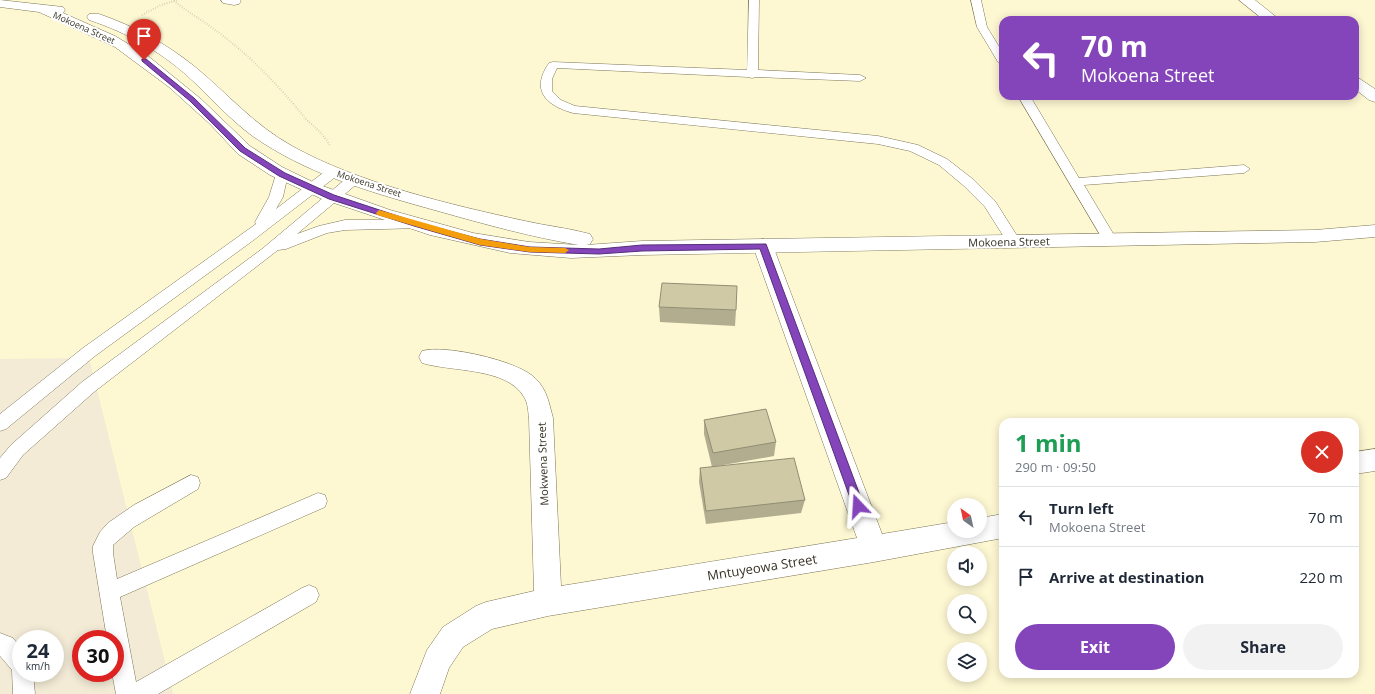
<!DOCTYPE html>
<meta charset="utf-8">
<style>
:root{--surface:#fff;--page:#f2f2f3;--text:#1f2937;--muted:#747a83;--line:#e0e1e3;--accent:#8545ba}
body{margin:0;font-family:"Open Sans",sans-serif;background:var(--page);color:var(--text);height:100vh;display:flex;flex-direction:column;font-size:15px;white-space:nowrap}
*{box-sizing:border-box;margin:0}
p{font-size:13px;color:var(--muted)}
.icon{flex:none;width:22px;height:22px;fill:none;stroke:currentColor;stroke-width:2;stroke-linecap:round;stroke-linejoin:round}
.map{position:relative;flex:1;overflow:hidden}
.side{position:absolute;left:999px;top:418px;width:360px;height:260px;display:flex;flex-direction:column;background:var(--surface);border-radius:12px;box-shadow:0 2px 10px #0003}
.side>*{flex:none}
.hud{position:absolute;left:999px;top:16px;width:360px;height:84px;border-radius:12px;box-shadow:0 2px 10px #0003;background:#8545ba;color:#fff;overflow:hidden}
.needle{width:26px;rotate:327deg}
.buttons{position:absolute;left:947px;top:498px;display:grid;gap:8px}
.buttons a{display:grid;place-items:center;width:40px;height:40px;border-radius:50%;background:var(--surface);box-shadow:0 2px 10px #0003;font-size:20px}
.speed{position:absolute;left:12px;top:630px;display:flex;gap:8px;font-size:20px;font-weight:700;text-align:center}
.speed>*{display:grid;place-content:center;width:52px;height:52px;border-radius:50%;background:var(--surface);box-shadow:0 2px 10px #0003;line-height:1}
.speed small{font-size:10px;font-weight:400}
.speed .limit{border:6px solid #d22;background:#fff;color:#111}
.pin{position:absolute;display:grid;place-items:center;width:34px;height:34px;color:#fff;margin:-41px -17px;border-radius:50% 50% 50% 0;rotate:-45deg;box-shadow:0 0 4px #0007}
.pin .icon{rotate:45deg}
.me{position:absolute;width:44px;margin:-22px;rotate:340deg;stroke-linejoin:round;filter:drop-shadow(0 0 3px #0008)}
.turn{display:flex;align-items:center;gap:14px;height:84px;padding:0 16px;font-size:18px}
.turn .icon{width:52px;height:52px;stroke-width:2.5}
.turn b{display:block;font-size:28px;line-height:34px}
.round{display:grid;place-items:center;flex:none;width:42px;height:42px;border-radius:21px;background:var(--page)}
.overview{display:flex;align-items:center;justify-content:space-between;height:68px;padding:0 16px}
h1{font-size:24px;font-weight:700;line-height:30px;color:#1e9e55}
.cta{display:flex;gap:8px;margin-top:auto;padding:8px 16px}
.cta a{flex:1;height:46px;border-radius:24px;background:var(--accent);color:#fff;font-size:16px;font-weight:700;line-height:46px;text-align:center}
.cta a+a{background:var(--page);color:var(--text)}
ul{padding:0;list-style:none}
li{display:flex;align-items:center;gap:12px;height:60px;padding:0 16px;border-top:1px solid var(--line)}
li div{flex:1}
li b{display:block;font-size:15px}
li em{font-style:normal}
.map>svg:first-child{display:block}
</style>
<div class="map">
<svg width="1375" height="694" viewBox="0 0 1375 694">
<rect width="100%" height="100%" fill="#fdf7d2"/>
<!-- commercial -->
<path fill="#f3ebd6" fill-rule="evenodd" d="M89,358L173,694H0V359ZM21,639H55V673H21ZM81,639H115V673H81Z"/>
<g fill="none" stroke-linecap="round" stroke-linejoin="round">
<defs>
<g id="service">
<path d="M749,0H759L758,70L860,75L866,78L860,81L756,77L752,78L748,77L557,68L552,79V91L561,100L575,106L878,136L918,145L947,159L974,180L995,201L1021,242L1019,245L1014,247L1009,245L985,207L964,186L939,165L910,151L878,144L573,113C544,105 531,89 549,63L553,62L747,70Z"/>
<path d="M971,0H981L987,27L1003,53V65L998,62L977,27Z"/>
<path d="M1018,96H1030L1079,178L1244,165L1250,169L1244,173L1084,185L1117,240L1115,243H1105Z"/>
<path d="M333,168L338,169L339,172L338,175L251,242L95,356L6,429L0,431V414L83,348L256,224L255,222L269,197L277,171H287L288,174L283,197L276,209L328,169Z"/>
<path d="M353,176L358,177L360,180L358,183L297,234L319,226L345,220H416L421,222L423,225L421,228L345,230L327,233L286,249L278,250L94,392L23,455L6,478L0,480V458L11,445L82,382L262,249L348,177Z"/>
<path d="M191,475L198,477L200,483L198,489L134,527L113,545V553L117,579L318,493L325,495L327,501L325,507L120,597L136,682L302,588L309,585L316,588L319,595L316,602L158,694H116L112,673H115V639H107L93,553V546L100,532L108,523L134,505Z"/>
<path d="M0,633L13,638L21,648V673H33L35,694H13L12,670L0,656Z"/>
</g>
<g id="minor">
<path d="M221,0H240L241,1L239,4L234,5L223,3Z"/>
<path d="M1239,0H1255L1280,20H1264Z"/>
<path d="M1355,77L1360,79L1375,89V102L1369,100L1355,89Z"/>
<path d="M763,239L770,241L773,246L882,534L954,522V531H980V518L1003,514V538L874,562L548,616L492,629L463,647L449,668L440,694H410L427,650L443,627L476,606L486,602L534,591L529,418C528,411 528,403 524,397C507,367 451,372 422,363L419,357L422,351C444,344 520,361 536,379C547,390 549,403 553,418L561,586L857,538L753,246L756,241Z"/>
<path d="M1375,449V471L1355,474V452Z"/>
</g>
<path id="secondary" d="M0,0L63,7L65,10L63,13L115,36L148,56L201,99L250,146L282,167L317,184L390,210L473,233L529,242L579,245C531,237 484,224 438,211C377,194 316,177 263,143C237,127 217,104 195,83C165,54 129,33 89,20L87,17L89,14H99C134,26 165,43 194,66C227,93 254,125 292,146C358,183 451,205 525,221C546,226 569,228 590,234L593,239L590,244L586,245L642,241L1315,230L1375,225V237L1315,242L642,255L571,258L510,253L430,235L322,199L270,175L238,154L210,124L169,87L115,47L39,12L0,7Z"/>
</defs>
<!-- service casing -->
<use href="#service" stroke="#7c7656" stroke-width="1"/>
<!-- minor casing -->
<use href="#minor" stroke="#7c7656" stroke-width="1"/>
<!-- secondary casing -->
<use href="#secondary" stroke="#7c7656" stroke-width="1"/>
<!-- path -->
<g stroke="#bfba9c" stroke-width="2" stroke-dasharray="0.5 2" stroke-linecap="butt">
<path d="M174,1C186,11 199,18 211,27C248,53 278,85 306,119C315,128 324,134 330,146"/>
<path d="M142,15L161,5L177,0"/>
</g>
<!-- service -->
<use href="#service" fill="#fff" fill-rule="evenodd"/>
<!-- minor -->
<use href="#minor" fill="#fff" fill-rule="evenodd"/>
<!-- secondary -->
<use href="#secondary" fill="#fff" fill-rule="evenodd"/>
</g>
<!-- wall -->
<g fill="#b2ad8e">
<path d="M659,307L736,310L735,326L660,322Z"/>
<path d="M704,420L776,442L774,456L712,467L704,434Z"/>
<path d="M700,468L805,500L801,513L706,524L699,482Z"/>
</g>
<!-- building -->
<g fill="#cfc9a5" stroke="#918d74">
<path d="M662,283L737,286L736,310L659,307Z"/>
<path d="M766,409L776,442L713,453L704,420Z"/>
<path d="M794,458L805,500L706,511L700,468Z"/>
</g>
<!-- route -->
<path fill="#8545ba" stroke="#562d79" d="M142,59H146L194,98L245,148L285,173L334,195L419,223L480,239L530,247L599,249L642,245L766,244L864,506L862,509L858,511L855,509L853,506L760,249L642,251L599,254L530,252L480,245L414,226L329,199L279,176L240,151L190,101L142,61Z"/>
<!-- slow -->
<path fill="#f59e0b" d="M379,210L481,239L530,247L565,248L569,250L565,253L530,252L480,245L377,215L376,213Z"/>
<g text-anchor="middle" stroke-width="4" stroke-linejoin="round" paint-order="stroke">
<!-- far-street labels -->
<g font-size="9" fill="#363325" stroke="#fff">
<text transform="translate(84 28) rotate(24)" y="3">Mokoena Street</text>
<text transform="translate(369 184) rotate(18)" y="3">Mokoena Street</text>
</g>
<!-- street labels -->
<g font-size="11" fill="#363325" stroke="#fff">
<text transform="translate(1009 242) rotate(-1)" y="4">Mokoena Street</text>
<text transform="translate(543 464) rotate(-92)" y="4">Mokwena Street</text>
</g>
<!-- near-street labels -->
<g font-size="13" fill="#363325" stroke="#fff">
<text transform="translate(762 567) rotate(-9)" y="5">Mntuyeowa Street</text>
</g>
</g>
</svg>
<div class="buttons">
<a><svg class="needle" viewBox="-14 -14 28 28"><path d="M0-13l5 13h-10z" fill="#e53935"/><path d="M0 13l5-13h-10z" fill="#747a83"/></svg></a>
<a><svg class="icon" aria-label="sound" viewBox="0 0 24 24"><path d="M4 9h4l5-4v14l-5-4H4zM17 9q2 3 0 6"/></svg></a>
<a><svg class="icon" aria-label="search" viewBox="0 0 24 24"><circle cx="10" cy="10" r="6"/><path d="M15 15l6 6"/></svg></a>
<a><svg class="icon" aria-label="layers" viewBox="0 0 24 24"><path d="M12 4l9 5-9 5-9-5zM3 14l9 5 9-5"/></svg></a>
</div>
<div class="speed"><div>24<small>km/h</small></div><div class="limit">30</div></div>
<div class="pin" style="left:144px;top:60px;background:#d93025"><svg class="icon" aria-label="arrive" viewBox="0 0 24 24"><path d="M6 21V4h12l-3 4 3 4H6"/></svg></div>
<svg class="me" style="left:858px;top:506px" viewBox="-20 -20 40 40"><path d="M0-17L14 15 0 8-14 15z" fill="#8545ba" stroke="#fff" stroke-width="4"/></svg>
<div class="hud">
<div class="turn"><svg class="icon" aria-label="left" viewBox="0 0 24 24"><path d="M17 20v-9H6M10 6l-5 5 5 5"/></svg><div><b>70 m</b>Mokoena Street</div></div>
</div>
<section class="side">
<div class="overview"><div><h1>1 min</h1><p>290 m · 09:50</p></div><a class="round" style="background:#d93025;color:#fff"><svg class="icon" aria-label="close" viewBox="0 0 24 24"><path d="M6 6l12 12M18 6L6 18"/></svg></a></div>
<ul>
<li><svg class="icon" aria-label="left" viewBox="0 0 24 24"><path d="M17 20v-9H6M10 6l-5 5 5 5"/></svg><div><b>Turn left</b><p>Mokoena Street</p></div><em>70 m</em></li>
<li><svg class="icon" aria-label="arrive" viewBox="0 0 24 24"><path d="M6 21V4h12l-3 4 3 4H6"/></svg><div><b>Arrive at destination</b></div><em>220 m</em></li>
</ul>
<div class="cta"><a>Exit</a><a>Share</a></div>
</section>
</div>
